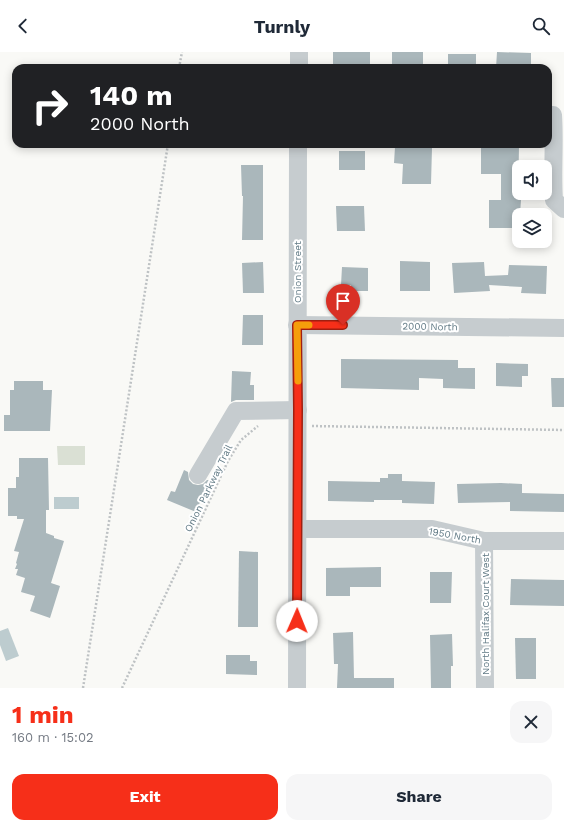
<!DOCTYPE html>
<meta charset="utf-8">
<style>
:root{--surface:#fff;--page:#f6f6f7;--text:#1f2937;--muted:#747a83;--accent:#f62f19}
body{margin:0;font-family:"Work Sans",sans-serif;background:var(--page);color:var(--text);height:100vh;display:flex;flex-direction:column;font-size:15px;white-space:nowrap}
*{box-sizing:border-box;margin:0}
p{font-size:13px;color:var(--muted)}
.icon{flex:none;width:22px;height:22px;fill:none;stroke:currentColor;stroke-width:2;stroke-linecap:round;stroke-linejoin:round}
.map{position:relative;height:636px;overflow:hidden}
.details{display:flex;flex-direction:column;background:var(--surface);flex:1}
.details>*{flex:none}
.hud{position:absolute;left:12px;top:12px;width:540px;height:84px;border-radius:12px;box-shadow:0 2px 10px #0003;background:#202124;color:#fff;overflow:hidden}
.controls{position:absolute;left:512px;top:108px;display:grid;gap:8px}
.controls a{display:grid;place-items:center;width:40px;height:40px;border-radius:8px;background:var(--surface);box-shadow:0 2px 10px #0003;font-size:20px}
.pin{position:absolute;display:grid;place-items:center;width:34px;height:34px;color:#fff;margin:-41px -17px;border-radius:50% 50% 50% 0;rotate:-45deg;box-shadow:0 0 4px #0007}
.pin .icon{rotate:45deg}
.me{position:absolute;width:44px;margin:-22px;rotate:1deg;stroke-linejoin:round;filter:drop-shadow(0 0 3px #0008)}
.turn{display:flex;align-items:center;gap:14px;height:84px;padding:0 12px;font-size:18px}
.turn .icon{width:52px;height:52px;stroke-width:2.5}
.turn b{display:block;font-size:28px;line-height:34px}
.round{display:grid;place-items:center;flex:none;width:42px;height:42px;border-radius:12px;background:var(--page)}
.summary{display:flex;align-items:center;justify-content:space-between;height:68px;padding:0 12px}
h1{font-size:24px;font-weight:700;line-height:30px;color:var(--accent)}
.button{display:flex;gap:8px;margin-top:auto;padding:8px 12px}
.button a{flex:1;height:46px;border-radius:12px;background:var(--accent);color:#fff;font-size:16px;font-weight:700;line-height:46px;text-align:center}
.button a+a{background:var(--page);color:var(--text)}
header{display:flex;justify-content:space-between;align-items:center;height:52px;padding:0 12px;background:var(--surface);font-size:18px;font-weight:700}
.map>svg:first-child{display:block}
</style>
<header><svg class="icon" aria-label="back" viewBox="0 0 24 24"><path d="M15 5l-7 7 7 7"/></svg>Turnly<svg class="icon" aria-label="search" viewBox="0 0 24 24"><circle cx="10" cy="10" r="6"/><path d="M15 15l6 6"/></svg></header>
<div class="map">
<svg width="564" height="636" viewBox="0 0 564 636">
<rect width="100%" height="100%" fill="#f9f9f6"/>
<!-- green -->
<path fill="#dae0d4" d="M57,394H85V413H58Z"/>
<!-- water -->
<g fill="#bdcccf">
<rect x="54" y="445" width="25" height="12"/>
<path d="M8,576L19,604L6,609L0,593V579Z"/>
</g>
<!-- building -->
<g fill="#aab7bb">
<rect x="333" y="0" width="37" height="16"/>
<rect x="392" y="0" width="31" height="16"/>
<path d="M497,0L531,1V16H496Z"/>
<rect x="448" y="2" width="28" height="14"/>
<path d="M481,93L519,94L518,148H521L519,176H489V148H501V122H481Z"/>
<path d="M395,95L432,96L431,132H402L403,112L394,111Z"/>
<rect x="339" y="99" width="26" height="19"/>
<path d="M241,113H263V188H242L243,144H242Z"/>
<path d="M336,154H364L365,179H337Z"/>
<path d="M400,209L430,210V239H400Z"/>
<path d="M263,210L264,241H243L242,211Z"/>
<path d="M484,210L485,224L508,223L509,213L547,214L546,242L521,241L522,235L489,233L490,239L454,241L452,211Z"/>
<path d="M342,215L368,216V239H351V233H341Z"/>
<path d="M243,263H263V293H242Z"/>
<path d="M341,307L458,308V316H475V337L443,336V327L419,326V338L341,336Z"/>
<path d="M496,311L528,312V324H522V335L496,334Z"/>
<path d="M232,319L251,320L250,333H254V348H236L231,350Z"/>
<path d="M551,326H564V355H552Z"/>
<path d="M14,329H43V338H52L50,379H4V363H10V338H14Z"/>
<path d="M19,406H48L49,458H46V481L54,484V486L64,489L51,531L60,534L50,566L30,559L35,544L21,540L25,526L16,523L18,517H15L17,512L16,511L19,500L14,499L24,467H17V464H8V436H16V425H19Z"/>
<path d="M184,418L188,420L189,428L193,432L198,433L203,432L207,428H209L196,460L167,448L171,439L175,440Z"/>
<path d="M388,422H402V429L435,430L434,452L402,451V448H374V450L328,449V429L380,430V426H388Z"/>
<path d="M501,431L522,432V441L564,442V460L510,459V450L458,451L457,432Z"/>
<path d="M239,499L258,500V575H238Z"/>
<path d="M381,515V535H350V544H326V516Z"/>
<path d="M430,520H452L451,551H430Z"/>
<path d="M511,527L564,528V554L510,553Z"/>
<path d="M353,580L354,626H394V636H337L338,612H334L333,581Z"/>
<path d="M452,582L453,614H451V636H431L430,583Z"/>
<path d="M515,586H536V627H516Z"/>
<path d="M226,603H250V609H257V623L226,622Z"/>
</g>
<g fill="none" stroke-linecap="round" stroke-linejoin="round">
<!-- path -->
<g stroke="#bec2c4" stroke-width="2.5" stroke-dasharray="2 2" stroke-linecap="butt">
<path d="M179,16L182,0"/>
<path d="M312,374L564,378"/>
<path d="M83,636L168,92"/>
<path d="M122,636L228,409L241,388L258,374"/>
</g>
<!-- minor -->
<g stroke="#c6cccf" stroke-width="18">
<path d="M299,16V0"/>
<path d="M548,63H553C555,91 552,120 554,148L564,157"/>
<path d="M297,273L564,276"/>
<path d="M198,423L236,359L298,358"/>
<path d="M298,477H432L484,489H564"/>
<path d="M484,489L485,636"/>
<path d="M297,636C298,455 297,273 298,92"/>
</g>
</g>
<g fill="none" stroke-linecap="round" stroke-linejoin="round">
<defs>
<path id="route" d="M297,569L298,358L297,273H343"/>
</defs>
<!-- route casing -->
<use href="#route" stroke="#a01f10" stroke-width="10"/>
<!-- route -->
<use href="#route" stroke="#f62f19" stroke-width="7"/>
<!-- slow -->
<path stroke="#f59e0b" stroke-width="7" d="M298,329L297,273H309"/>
</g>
<g text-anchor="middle" stroke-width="4" stroke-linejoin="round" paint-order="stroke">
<!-- street labels -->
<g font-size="10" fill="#617a85" stroke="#fff">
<text transform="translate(297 220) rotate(-90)" y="4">Onion Street</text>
<text transform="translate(430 274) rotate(1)" y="4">2000 North</text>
<text transform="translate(208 436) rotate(-64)" y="4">Onion Parkway Trail</text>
<text transform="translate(455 483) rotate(10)" y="4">1950 North</text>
<text transform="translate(485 562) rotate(-90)" y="4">North Halifax Court West</text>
</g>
</g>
</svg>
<div class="controls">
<a><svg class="icon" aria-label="sound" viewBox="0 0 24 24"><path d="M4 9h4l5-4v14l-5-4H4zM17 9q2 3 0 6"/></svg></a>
<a><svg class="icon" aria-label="layers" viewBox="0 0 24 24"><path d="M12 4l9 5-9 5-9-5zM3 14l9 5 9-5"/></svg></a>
</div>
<div class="pin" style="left:343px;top:273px;background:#d93025"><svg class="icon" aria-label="arrive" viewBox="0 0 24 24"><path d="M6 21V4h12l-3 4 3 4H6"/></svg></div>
<svg class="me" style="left:297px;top:569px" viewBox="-20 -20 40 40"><circle r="19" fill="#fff"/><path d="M0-13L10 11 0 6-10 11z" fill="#f62f19"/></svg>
<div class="hud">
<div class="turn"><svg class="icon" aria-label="right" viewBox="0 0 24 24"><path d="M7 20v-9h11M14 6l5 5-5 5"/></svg><div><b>140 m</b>2000 North</div></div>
</div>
</div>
<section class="details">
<div class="summary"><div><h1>1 min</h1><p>160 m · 15:02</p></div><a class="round"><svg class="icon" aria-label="close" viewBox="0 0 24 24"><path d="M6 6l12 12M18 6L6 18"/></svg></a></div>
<div class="button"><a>Exit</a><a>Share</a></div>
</section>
